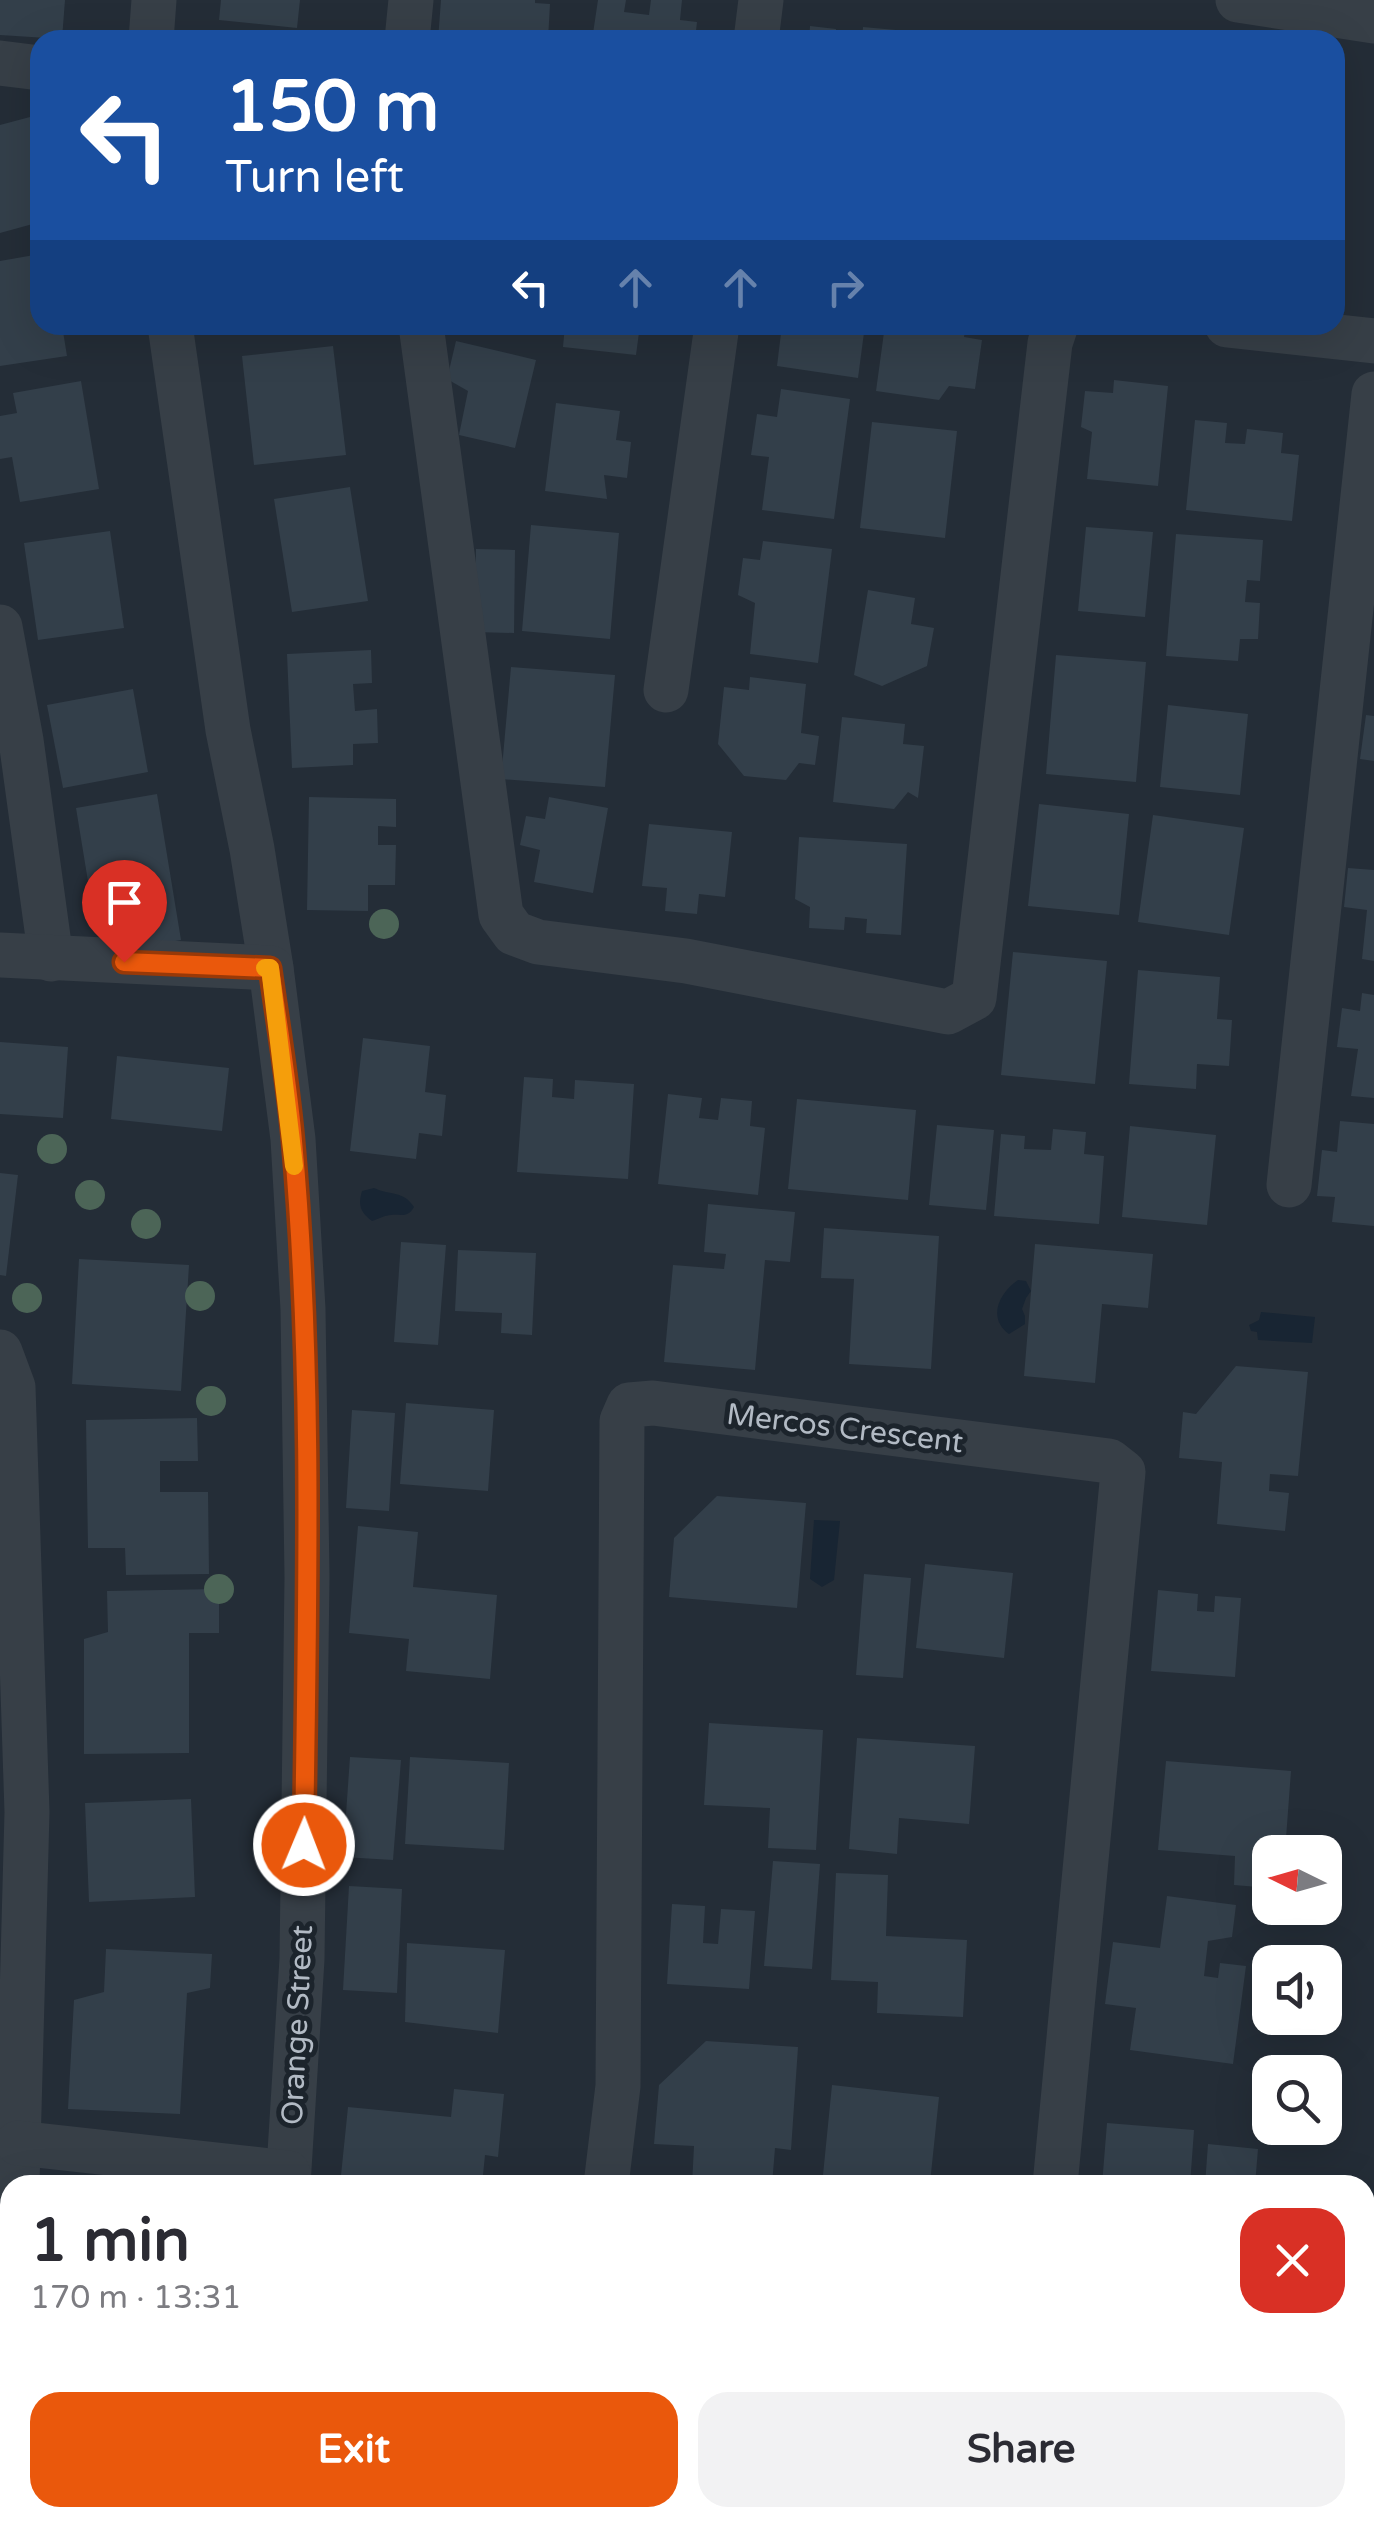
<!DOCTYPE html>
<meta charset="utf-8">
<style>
:root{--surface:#fff;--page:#f2f2f3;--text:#2b2b33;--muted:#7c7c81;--accent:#ea580c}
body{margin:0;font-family:"Varela Round",sans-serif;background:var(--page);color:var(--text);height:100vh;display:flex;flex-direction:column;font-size:38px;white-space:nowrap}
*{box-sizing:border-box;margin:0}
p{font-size:32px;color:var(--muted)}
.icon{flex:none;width:55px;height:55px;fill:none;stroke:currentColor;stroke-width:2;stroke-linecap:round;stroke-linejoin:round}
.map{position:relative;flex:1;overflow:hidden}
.sheet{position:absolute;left:0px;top:2175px;width:1375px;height:352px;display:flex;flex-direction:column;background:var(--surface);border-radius:30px 30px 0 0;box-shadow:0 10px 40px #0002}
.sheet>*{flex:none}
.top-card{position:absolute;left:30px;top:30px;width:1315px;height:305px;border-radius:30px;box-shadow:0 10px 40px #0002;background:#1a4fa0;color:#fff;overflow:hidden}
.needle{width:65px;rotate:275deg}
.tools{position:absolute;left:1252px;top:1835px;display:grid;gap:20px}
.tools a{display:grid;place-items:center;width:90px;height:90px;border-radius:20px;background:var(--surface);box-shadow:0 10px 40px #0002;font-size:50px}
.pin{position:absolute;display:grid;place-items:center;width:85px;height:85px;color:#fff;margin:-102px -42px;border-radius:50% 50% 50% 0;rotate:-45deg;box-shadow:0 0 10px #0007}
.pin .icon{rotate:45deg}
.me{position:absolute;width:110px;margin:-55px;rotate:1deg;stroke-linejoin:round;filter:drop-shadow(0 0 8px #0008)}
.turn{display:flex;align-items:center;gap:35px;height:210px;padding:0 30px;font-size:45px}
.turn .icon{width:130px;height:130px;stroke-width:2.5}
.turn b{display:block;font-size:70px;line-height:85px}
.lanes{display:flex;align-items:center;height:95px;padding:0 30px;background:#0003;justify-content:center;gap:50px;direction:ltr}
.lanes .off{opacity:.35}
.round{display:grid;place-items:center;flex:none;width:105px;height:105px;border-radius:30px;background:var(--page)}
.headline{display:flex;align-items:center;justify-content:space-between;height:170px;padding:0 30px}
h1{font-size:60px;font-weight:700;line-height:75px}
.action{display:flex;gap:20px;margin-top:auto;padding:20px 30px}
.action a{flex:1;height:115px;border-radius:30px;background:var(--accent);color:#fff;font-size:40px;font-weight:700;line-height:115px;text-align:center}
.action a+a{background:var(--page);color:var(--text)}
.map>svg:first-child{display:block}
</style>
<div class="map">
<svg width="1374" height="2527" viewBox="0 0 1374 2527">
<rect width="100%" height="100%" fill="#242d37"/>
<!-- water -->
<g fill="#182533">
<path d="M374,1188C391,1196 403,1190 414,1207C408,1218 402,1214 391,1215C386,1215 378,1219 372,1221C360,1212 358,1205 362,1191Z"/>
<path d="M1018,1280L1026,1281L1031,1291L1026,1298L1022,1309L1025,1316V1324L1009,1334C987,1318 999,1293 1018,1280Z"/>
<path d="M1261,1312L1315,1317L1312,1343L1258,1340L1257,1332L1251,1331L1249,1325L1259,1320Z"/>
<path d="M814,1520L840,1521L834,1580L822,1587L810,1579Z"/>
</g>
<!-- building -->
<g fill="#333f4a">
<path d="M0,0H65L62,39L0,35Z"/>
<path d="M221,0H300L297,28L219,20Z"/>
<path d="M441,0H535V3L550,4L548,40H438Z"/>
<path d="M598,0H626L624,12L649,15L651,0H682L680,20L697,22L695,40H592Z"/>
<path d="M810,26L836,29L835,40H809Z"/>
<path d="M863,27L896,30L895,40H862Z"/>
<path d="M30,117L40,156V222L0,233V125Z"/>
<path d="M40,254V325H62L67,356L0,366V261Z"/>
<path d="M565,325H640L636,355L563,347Z"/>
<path d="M782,325H865L858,378L777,366Z"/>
<path d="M885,325H966L964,337L982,340L975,389L949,386L939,400L876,391Z"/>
<path d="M456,341L536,360L515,448L459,435L468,391L447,379Z"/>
<path d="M333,346L346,455L254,465L242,356Z"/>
<path d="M1114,380L1168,386L1158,486L1087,479L1092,432L1081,427L1085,391L1113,393Z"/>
<path d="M81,381L99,489L20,502L12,457L0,459V416L17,413L13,393Z"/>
<path d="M781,389L850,399L834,519L762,510L769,457L751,455L757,414L777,417Z"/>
<path d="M556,403L620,411L616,440L631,442L627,478L604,475L607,499L545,491Z"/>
<path d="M1195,420L1227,423L1225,443L1245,444L1247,429L1283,433L1281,453L1299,455L1292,521L1186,510Z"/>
<path d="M872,422L957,431L945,538L860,528Z"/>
<path d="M350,487L368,601L292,612L274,499Z"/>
<path d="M531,525L619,533L610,639L522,631Z"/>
<path d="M1086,527L1153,532L1145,617L1078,611Z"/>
<path d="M110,531L124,628L38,640L24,543Z"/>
<path d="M1176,534L1263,540L1260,581L1247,580L1245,602L1260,603L1258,639H1240L1238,661L1166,656Z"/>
<path d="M763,541L832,549L818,663L750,654L755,603L738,595L743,558L760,560Z"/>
<path d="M476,549L515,550L514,633L475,632Z"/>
<path d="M868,590L915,598L911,624L934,628L927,666L882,686L854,675Z"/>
<path d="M371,650L372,683L353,684L355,711L377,709L378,743L353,744V765L292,768L287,654Z"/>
<path d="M1056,655L1146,662L1136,782L1046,774Z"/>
<path d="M511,667L615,675L605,787L501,779Z"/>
<path d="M750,677L806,684L801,733L819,736L815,765L799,763L786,780L744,776L718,744L724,687L749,690Z"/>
<path d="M133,689L148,772L63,788L47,705Z"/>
<path d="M1168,705L1248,714L1240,795L1160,787Z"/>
<path d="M1366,715L1374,716V761L1360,759Z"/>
<path d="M842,717L905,724L903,744L924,746L918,798L908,792L894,809L833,802Z"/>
<path d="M157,794L181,940L142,947L136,911L94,918L76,808Z"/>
<path d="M309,797L396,799V827L378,826V845H396L395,885H368V911L307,910Z"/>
<path d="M549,797L608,808L593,893L534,882L540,850L520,845L526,816L545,819Z"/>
<path d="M1039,804L1129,814L1119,915L1028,906Z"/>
<path d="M1153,815L1244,828L1229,935L1138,922Z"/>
<path d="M649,824L732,832L725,897L699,894L697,914L665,911L667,888L642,886Z"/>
<path d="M799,837L907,844L901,935L866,933L867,919L845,917L844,930L809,928L810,907L795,899Z"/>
<path d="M1348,868L1374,870V961L1362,959L1367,910L1344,907Z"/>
<path d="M1013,952L1107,961L1095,1084L1001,1075Z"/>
<path d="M1138,970L1220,977L1217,1019L1232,1020L1229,1066L1197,1064L1196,1089L1129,1084Z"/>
<path d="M1362,993L1374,995V1098L1351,1096L1358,1049L1337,1047L1342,1008L1360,1011Z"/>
<path d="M363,1038L430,1046L425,1092L446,1095L442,1136L419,1133L416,1159L350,1151Z"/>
<path d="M0,1042L68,1047L63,1118L0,1114Z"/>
<path d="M117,1056L229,1068L222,1131L111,1119Z"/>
<path d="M524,1077L553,1079L552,1097L574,1099L575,1080L634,1084L628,1179L517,1172Z"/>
<path d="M668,1094L702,1098L699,1118L718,1120L721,1098L752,1101L750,1126L765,1128L758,1195L658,1184Z"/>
<path d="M797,1099L916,1110L908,1200L788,1189Z"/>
<path d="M1340,1121L1374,1124V1226L1332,1222L1335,1197L1317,1196L1322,1150L1337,1152Z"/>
<path d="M937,1125L994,1130L986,1210L929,1205Z"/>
<path d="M1130,1126L1216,1135L1207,1225L1122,1217Z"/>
<path d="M1053,1129L1086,1132L1084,1154L1104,1156L1099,1224L994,1216L1001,1134L1025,1136L1024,1149L1051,1150Z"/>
<path d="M0,1173L18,1175L6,1276L0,1275Z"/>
<path d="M708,1204L795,1212L790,1262L765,1260L755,1370L664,1362L673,1265L724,1269L726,1254L704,1252Z"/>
<path d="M824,1228L939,1236L931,1369L849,1364L854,1279L821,1278Z"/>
<path d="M401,1242L446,1245L438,1345L394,1342Z"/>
<path d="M1035,1244L1153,1254L1148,1308L1102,1304L1095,1383L1024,1376Z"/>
<path d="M458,1250L536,1253L532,1335L501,1333L502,1313L455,1311Z"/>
<path d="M79,1259L189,1265L181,1391L72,1384Z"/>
<path d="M1236,1366L1308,1372L1298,1476L1270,1474L1269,1491L1289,1493L1285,1531L1217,1524L1222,1462L1179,1458L1183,1412L1196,1414Z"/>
<path d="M406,1403L494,1410L488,1491L400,1484Z"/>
<path d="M352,1410L395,1413L389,1511L346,1508Z"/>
<path d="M197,1418L198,1461H160V1492H208L209,1574L126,1575L125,1548H88L86,1420Z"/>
<path d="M717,1496L806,1503L797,1608L669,1597L674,1538Z"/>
<path d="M358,1526L418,1532L413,1587L497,1595L490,1679L406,1671L409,1639L349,1633Z"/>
<path d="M925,1564L1013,1573L1004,1658L916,1648Z"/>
<path d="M864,1574L911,1578L903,1678L856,1675Z"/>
<path d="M219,1589V1633H189V1753L84,1754V1639L108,1632L107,1591Z"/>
<path d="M1158,1590L1198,1594L1197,1611L1214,1612L1215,1596L1241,1598L1235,1677L1151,1671Z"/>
<path d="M709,1723L823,1730L816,1850L768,1848L770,1808L704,1805Z"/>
<path d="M857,1738L975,1746L969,1824L899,1818L897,1854L849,1849Z"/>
<path d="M350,1757L401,1760L393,1860L343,1857Z"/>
<path d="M410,1757L509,1763L504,1850L405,1844Z"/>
<path d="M1166,1761L1291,1771L1285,1852H1270V1888L1234,1885L1235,1856L1158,1850Z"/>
<path d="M191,1799L195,1897L89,1902L85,1803Z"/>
<path d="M773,1861L820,1864L812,1969L764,1966Z"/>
<path d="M836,1873L888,1875L886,1936L967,1940L963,2017L877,2013L878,1982L831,1980Z"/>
<path d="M349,1886L402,1889L397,1993L343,1990Z"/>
<path d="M1167,1896L1236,1905L1232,1937L1208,1941L1204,1976L1218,1978L1220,1963L1246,1966L1233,2064L1130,2050L1136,2008L1105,2004L1113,1942L1160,1948Z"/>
<path d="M672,1904L705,1906L703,1943L718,1944L721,1909L755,1911L749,1989L667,1984Z"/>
<path d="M407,1943L505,1950L498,2033L405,2022Z"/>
<path d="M106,1949L212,1954L210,1988L187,1993L180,2114L68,2109L74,2000L104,1992Z"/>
<path d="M706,2041L798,2047L791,2150L775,2148L772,2185H692L694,2146L654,2144L659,2085Z"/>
<path d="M832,2085L939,2097L930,2183L869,2177L868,2185H822Z"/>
<path d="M454,2089L504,2094L498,2157L485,2155L482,2185H340L348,2107L451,2117Z"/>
<path d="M1107,2123L1194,2130L1190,2185H1159L1160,2180L1136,2178L1135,2185H1102Z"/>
<path d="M1208,2144L1258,2149L1255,2185H1205Z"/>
<path d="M28,2518H152L172,2521V2527H28Z"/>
<path d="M306,2518H444L443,2527H305Z"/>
<path d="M720,2518H767L766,2527H719Z"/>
<path d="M788,2518H832L831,2527H787Z"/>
<path d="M842,2518H939L938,2527H853L841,2526Z"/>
<path d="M1067,2518H1185L1184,2523L1167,2522L1166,2527H1091L1090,2524L1067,2519Z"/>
</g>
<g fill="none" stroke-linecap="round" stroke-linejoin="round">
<!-- minor -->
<g stroke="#373f47" stroke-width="45">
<path d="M1238,0L1374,21"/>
<path d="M151,40L154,0"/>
<path d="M407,40L411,0"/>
<path d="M756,40L761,0"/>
<path d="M0,63L40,68"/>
<path d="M170,325L228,730L252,849L271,968L293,1139L303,1309L307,1577L302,1959L288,2185"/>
<path d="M421,325L501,915L514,933L538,942L686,961L948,1012L974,998L1050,343L1056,325"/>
<path d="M1227,325L1374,341"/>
<path d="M0,627L21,740L51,959"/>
<path d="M666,690L717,325"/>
<path d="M0,955L271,968"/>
<path d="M1289,1185L1374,394"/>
<path d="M0,1352L13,1387L27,1812L17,2185"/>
<path d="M18,2143L288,2173"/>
<path d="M606,2185L618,2086L622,1421L629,1405L653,1403L1109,1461L1123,1472L1055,2185"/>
<path d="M0,2325L10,2245"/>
<path d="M253,2527L254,2518"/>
<path d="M565,2527L566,2518"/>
<path d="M1023,2527L1024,2518"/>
</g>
</g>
<!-- trees -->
<g fill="#4c6557">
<circle cx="384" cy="924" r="15"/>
<circle cx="52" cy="1149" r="15"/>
<circle cx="90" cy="1195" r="15"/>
<circle cx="146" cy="1224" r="15"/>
<circle cx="200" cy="1296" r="15"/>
<circle cx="27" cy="1298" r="15"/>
<circle cx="211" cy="1401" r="15"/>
<circle cx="219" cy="1589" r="15"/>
</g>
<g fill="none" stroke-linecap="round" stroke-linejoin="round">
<defs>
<path id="route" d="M124,962L270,968C278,1025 288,1083 293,1141C314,1374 307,1610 304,1845"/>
</defs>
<!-- route casing -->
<use href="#route" stroke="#983908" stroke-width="25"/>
<!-- route -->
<use href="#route" stroke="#ea580c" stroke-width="18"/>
<!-- slow -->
<path stroke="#f59e0b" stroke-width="18" d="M265,968H270L294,1166"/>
</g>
<g text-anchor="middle" stroke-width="10" stroke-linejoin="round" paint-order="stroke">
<!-- street labels -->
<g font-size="30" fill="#b2bac4" stroke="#1c242c">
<text transform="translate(845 1428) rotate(7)" y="10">Mercos Crescent</text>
<text transform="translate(297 2025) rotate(-87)" y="10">Orange Street</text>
</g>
</g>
</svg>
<div class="tools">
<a><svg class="needle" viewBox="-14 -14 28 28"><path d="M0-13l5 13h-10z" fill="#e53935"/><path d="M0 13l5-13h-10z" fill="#7c7c81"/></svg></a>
<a><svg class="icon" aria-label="sound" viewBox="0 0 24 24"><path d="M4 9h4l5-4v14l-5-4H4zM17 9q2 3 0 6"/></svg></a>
<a><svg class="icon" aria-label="search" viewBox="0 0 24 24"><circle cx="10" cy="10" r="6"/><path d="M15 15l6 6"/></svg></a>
</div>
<div class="pin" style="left:124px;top:962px;background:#d93025"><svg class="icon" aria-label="arrive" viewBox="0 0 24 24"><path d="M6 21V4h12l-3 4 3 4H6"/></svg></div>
<svg class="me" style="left:304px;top:1845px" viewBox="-20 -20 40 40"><circle r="17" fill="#ea580c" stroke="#fff" stroke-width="3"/><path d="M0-11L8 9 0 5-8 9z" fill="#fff"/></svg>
<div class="top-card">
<div class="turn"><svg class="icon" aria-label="left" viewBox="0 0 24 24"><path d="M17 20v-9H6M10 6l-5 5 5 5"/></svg><div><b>150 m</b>Turn left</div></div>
<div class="lanes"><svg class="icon" aria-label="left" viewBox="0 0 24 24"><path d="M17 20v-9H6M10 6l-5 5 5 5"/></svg><svg class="icon off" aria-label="ahead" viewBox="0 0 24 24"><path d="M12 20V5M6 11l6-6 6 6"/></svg><svg class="icon off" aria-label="ahead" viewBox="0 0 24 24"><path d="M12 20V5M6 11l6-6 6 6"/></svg><svg class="icon off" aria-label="right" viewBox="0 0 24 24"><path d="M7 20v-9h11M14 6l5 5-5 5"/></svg></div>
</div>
<section class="sheet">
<div class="headline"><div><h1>1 min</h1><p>170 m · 13:31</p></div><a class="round" style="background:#d93025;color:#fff"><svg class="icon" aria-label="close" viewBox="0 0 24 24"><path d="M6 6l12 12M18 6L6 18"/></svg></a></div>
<div class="action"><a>Exit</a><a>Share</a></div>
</section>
</div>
